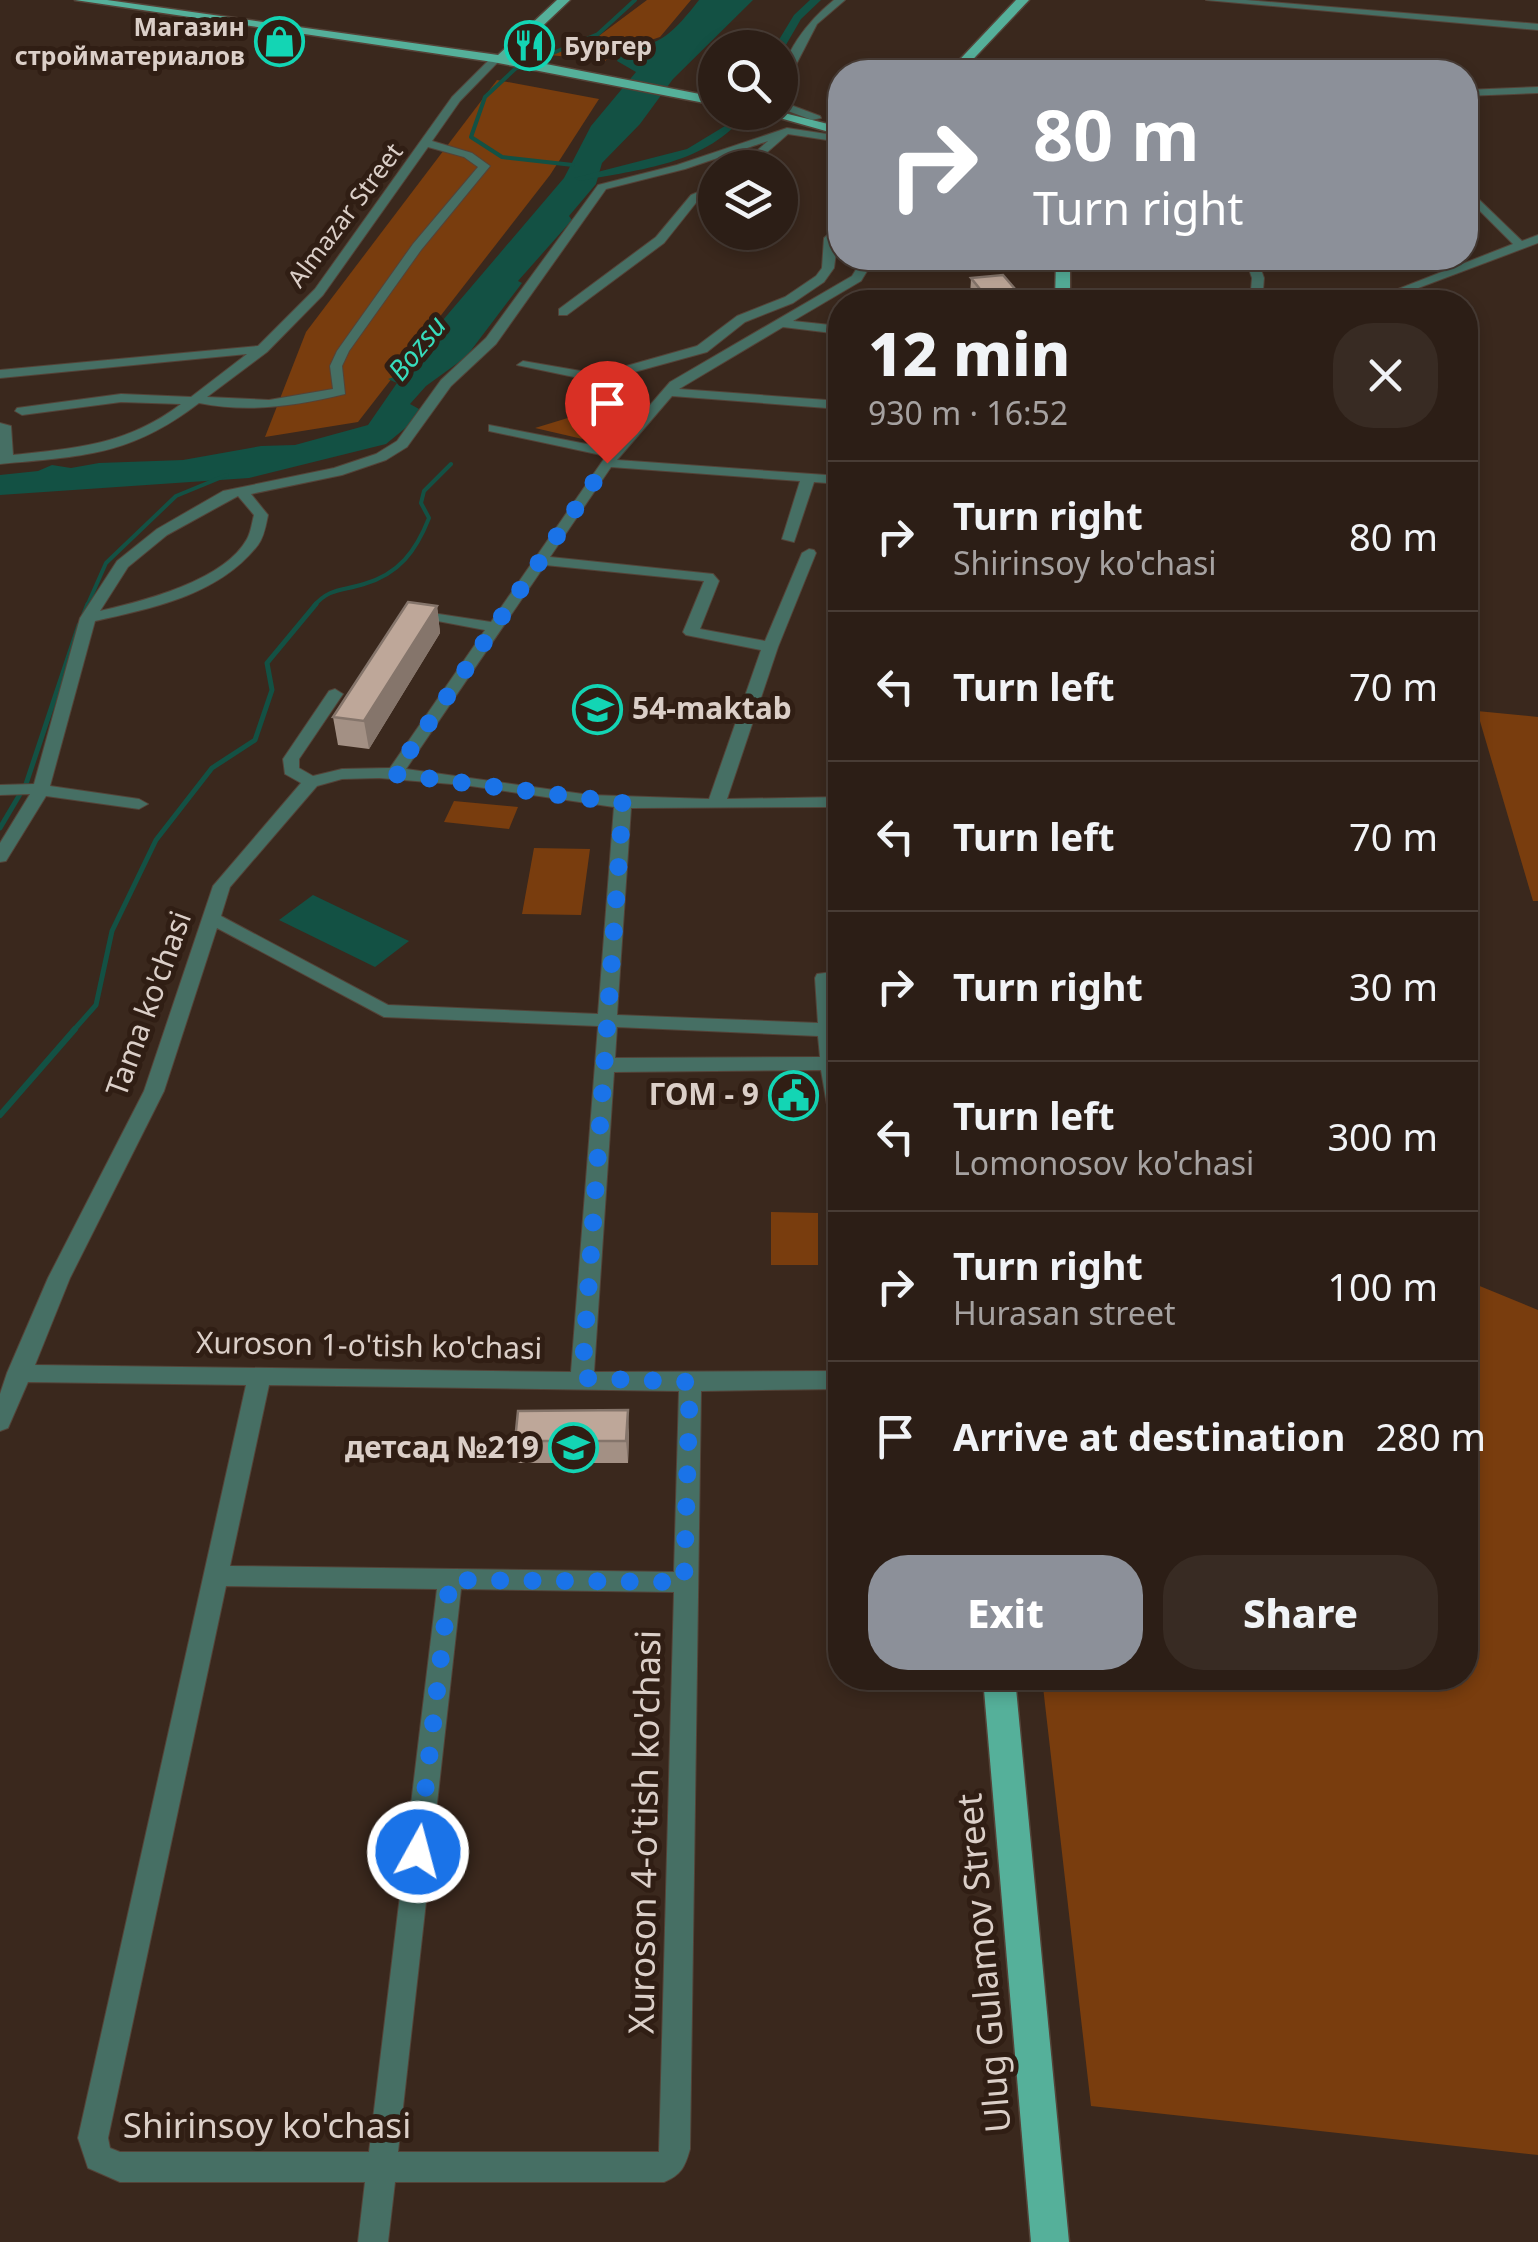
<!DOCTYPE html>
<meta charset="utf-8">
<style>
:root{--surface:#2c1e16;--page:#382b23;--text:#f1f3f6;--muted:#a6a2a1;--line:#483c35;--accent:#8c9099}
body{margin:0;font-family:"Noto Sans",sans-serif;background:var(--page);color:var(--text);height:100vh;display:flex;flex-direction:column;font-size:38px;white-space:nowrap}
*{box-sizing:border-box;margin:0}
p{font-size:32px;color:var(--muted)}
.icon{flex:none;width:55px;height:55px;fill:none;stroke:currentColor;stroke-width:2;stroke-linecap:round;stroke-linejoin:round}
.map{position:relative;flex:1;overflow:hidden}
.side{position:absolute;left:828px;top:290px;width:650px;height:1400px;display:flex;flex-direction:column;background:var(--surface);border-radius:40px;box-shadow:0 5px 15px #0003,0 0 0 2px var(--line)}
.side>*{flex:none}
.top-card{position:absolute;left:828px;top:60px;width:650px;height:210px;border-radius:40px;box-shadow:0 5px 15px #0003,0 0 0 2px var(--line);background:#8c9099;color:#fff;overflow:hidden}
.buttons{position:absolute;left:698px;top:30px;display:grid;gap:20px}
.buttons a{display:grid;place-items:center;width:100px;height:100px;border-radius:50%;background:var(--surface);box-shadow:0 5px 15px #0003,0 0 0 2px var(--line);font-size:50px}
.pin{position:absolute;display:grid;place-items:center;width:85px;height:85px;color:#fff;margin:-102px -42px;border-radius:50% 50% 50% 0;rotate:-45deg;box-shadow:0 0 10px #0007}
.pin .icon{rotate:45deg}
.me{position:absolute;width:110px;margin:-55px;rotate:7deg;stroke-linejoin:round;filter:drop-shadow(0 0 8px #0008)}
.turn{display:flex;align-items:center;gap:35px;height:210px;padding:0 40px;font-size:45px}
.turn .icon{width:130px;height:130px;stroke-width:2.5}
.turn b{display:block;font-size:70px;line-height:85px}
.round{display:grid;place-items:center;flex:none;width:105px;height:105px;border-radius:40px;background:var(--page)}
.headline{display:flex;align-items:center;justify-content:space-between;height:170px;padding:0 40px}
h1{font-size:60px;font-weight:800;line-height:75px}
.action{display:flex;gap:20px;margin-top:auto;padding:20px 40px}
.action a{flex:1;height:115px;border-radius:40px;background:var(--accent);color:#fff;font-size:40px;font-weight:800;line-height:115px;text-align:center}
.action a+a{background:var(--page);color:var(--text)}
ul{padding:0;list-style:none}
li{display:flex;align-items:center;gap:30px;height:150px;padding:0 40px;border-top:2px solid var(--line)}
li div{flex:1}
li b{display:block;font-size:38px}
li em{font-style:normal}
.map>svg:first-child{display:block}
</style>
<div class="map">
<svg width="1538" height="2242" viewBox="0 0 1538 2242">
<rect width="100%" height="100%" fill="#3a281d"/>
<!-- green -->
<g fill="#793d0e">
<path d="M647,0H691L660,37L618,51L605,61L550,55L596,38Z"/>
<path d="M497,80L599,99L550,175L358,422L265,437L306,332Z"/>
<path d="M643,395L648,398L604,444L535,428Z"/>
<path d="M1477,711L1538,717V901H1533Z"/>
<path d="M454,801L518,807L509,829L444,822Z"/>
<path d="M534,848L590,849L581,915L522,914Z"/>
<path d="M771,1212L818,1213V1265H771Z"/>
<path d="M1465,1280L1538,1310V2155L1091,2106L1042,1678H1465Z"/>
</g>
<!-- water -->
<g fill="#135144">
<path d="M699,0H753L673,79L640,124L602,163L596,184L569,216L572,220L518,281L522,283L466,357L426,386L410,404L419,409L409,425L386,444L249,478L0,495V475L38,471L52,465L71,468L99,463L183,460L261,446L295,445L368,425L397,383L388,379L404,374L431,350L446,327L443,320L564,178L591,126L636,72L617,61L621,52C663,44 673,33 699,0Z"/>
<path d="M313,895L409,941L375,967L279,920Z"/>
</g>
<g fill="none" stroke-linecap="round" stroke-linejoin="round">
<!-- stream-far2 -->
<g stroke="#135144" stroke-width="4">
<path d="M573,165L502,157L471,137L485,97L515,69L598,34L635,0"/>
<path d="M87,606L106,563L176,496L227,475"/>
<path d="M314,606C329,588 342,591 364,584C399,574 416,551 429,518L421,503L424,491L451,464"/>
</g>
<!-- stream-far1 -->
<g stroke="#135144" stroke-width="5">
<path d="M84,614L88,604"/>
<path d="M0,828L26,784L79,625"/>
<path d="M73,1031L96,1005L112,931L156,840L212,768L255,740L272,690L267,663L316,604"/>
</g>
<!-- stream -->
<path stroke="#135144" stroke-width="6" d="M0,1115L75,1029"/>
<!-- canal -->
<g fill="#135144" fill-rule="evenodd">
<path d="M810,0H821L801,19L783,50L774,48L794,15Z"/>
<path d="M736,112H747C707,165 640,169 580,181L574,178L687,149L725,126Z"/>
</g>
<defs>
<g id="minor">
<path d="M834,0H845L817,24L785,86L780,89C780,55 809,20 834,0Z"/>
<path d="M1206,0H1246L1538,24V30Z"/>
<path d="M489,60L498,62L460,101L432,141L472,153L490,166L421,250L349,351L342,366L345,394C295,406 249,413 199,403C130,456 83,456 0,464V423L11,426L13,455C77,448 127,445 181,404L121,402L22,415L15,411L17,408L121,394L191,397L247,354L0,378V370L258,346L315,289L452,97ZM428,147L464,157L478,167L413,244L337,351L330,366L333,389L269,400L207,397L267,352L323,295Z"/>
<path d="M1538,87V93L1465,96V90Z"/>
<path d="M780,101L820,116L821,118L812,120L780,108Z"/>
<path d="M787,128L840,136V142L788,134L749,168H737L768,141L685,169L606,189L496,344L451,386L407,447L386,460L342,475L251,494L268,515C266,525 264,537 258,545C219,595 153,608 95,621L50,786L139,799L148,804L139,809L46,796L6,861L0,862V843L30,794L0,795V785L34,784L80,618L117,561L157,529L223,491L334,468L376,454L397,441L441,380L486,338L598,185L677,165ZM238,496L254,515C252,522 251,532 247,539C224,581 143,601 100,611L128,567L167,535Z"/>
<path d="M715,185V192L699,199L664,243L567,315H559V309L656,237L691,195Z"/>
<path d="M1465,186L1522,241L1538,235V243L1381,302H1365L1513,244L1465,196Z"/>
<path d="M840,223L834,268L824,282L793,303L745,322L707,352L598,382L517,365L523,361L598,374L697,346L737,316L785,297L816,276L822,268L824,238Z"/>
<path d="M863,258H875L861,281L793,321L840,326V334L783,327L679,389L840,401V409L672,396L617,460L840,476V484L814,482L794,542L782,539L800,481L611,467L550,557L713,574L719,581L700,629L765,641L802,553L809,549L814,550L816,553L778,647L727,799L840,797V807L631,808L617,1015L818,1023L815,978L817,974L840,971V983H834L840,1065V1129L830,1122L821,1070L614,1072L594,1372L840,1371V1389L701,1391L690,2149C685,2167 681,2175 664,2182H395L388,2242H358L365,2182H120L88,2168L78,2138L246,1385L28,1382L8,1428L0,1431V1394L7,1373L48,1278L144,1091L213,886L301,783L285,774L283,759L329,691L335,689L343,694L299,759V768L313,776L342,769L390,768L485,630L406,615V609L491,622L606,456L489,431V425L612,449L670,382L852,276ZM545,565L704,581L683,632L686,635L761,650L709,799L590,795L406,769ZM379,778L464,785L614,807L598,1014L388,1005L221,916L230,887L317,786L342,779ZM217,928L384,1017L598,1026L571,1372L35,1365L70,1278L164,1091ZM617,1027L818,1036L820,1057L615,1058ZM269,1385L679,1391L674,1572L230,1566ZM226,1586L437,1589L369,2152H120L110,2148L108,2138ZM461,1589L674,1592L659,2152H398Z"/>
<path d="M1245,258H1257L1264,278L1262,302H1250L1252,278Z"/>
</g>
<g id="major">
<path d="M75,0H107L498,55L557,0H570L510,57L715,97V105L493,62Z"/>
<path d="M1016,0H1029L961,72H948Z"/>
<path d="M758,112H780L840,127V135Z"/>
<path d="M1056,258H1070V302H1055Z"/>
<path d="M983,1678H1015L1069,2242H1031Z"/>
</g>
</defs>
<!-- minor casing -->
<use href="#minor" stroke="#544338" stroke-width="2"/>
<!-- major casing -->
<use href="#major" stroke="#544338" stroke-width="3"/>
<!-- minor -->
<use href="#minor" fill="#466f64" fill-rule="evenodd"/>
<!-- major -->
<use href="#major" fill="#55b09a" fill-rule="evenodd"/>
</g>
<!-- wall -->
<g fill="#a39084">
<path d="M971,278L1022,297V302H974L970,297Z"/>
<path d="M437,606L440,633L369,749L338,745L333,717Z"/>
<path d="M629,1432L628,1463H517L515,1441Z"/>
</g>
<!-- shaded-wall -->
<g fill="#85756b">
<path d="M437,606L440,633L369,749L364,721Z"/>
<path d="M628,1410L629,1432L628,1463L626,1441Z"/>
</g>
<!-- building -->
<g fill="#bea799" stroke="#85756b" stroke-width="2.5">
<path d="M1003,275L1022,297L1021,302H987L988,299L971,278Z"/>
<path d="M408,602L437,606L364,721L333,717Z"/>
<path d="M628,1410L626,1441H515L518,1411Z"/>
</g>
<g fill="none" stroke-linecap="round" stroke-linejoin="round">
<!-- route -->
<path stroke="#1a73e8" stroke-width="18" stroke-dasharray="0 32.4" d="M418,1852L450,1580L684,1582L690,1382L582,1378L623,803L394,774L607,463"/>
</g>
<!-- icons -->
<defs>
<symbol id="shop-ring" viewBox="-11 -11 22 22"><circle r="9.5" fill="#301e14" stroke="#13d5b4" stroke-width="1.5"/><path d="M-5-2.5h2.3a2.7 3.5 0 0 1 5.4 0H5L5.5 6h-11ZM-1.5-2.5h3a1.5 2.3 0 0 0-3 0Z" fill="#13d5b4"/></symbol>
<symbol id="restaurant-ring" viewBox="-11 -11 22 22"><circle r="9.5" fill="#301e14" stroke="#13d5b4" stroke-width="1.5"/><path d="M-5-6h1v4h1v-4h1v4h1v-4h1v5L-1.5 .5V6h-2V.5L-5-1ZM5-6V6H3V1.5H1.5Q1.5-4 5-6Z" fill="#13d5b4"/></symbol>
<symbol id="school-ring" viewBox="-11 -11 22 22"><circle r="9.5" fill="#301e14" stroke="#13d5b4" stroke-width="1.5"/><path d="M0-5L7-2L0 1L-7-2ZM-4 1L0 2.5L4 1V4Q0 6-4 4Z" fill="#13d5b4"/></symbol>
<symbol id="civic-ring" viewBox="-11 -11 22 22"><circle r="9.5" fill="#301e14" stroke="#13d5b4" stroke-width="1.5"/><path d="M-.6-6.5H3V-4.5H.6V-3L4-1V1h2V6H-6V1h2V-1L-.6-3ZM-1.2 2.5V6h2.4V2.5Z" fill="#13d5b4"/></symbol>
</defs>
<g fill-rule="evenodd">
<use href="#shop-ring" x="252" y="14" width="55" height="55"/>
<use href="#restaurant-ring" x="502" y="18" width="55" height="55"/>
<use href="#school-ring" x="570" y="682" width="55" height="55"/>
<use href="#civic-ring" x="766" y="1068" width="55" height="55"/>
<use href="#school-ring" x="546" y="1420" width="55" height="55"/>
</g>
<g text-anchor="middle" stroke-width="10" stroke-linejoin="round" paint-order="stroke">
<!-- far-poi labels -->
<g font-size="25" font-weight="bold" fill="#dbcfc8" stroke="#301e14" text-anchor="end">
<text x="245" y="36">Магазин<tspan x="245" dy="29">стройматериалов</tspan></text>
<text x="564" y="55" text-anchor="start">Бургер</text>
</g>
<!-- far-street labels -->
<g font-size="25" fill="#dbcfc8" stroke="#301e14">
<text transform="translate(345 215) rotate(-53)" y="9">Almazar Street</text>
</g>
<!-- far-water labels -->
<g font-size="28" font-style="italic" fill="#37dcbc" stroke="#301e14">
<text transform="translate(417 348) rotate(-51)" y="10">Bozsu</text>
</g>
<!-- poi labels -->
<g font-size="30" font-weight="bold" fill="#dbcfc8" stroke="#301e14" text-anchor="end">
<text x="632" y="719" text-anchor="start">54-maktab</text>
<text x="759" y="1105">ГОМ - 9</text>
<text x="539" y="1458">детсад №219</text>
</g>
<!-- street labels -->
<g font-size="30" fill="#dbcfc8" stroke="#301e14">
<text transform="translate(149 1004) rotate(-70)" y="10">Tama ko'chasi</text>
<text transform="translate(369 1346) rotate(1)" y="10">Хuroson 1-o'tish ko'chasi</text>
</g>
<!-- near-street labels -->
<g font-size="35" fill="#dbcfc8" stroke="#301e14">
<text transform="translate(645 1832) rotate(-89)" y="12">Xuroson 4-o'tish ko'chasi</text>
<text transform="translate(984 1963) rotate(-95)" y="12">Ulug Gulamov Street</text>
<text x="267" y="2138">Shirinsoy ko'chasi</text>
</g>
</g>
</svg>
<div class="buttons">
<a><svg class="icon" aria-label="search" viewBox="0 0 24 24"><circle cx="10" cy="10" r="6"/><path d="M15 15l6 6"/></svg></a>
<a><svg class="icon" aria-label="layers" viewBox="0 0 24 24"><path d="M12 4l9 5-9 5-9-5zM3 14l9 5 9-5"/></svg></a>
</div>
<div class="pin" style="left:607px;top:463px;background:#d93025"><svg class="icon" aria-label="arrive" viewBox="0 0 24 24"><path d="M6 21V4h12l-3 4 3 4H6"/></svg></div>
<svg class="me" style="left:418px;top:1852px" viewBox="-20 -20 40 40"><circle r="17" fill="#1a73e8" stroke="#fff" stroke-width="3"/><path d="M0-11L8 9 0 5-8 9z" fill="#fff"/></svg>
<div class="top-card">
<div class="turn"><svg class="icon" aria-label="right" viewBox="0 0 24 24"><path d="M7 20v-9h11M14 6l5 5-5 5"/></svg><div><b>80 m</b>Turn right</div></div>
</div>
<section class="side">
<div class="headline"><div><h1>12 min</h1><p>930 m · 16:52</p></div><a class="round"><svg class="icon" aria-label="close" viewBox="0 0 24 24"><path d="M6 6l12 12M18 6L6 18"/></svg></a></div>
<ul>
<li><svg class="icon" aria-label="right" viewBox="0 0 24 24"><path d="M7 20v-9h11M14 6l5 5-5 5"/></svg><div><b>Turn right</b><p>Shirinsoy ko'chasi</p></div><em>80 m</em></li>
<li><svg class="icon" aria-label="left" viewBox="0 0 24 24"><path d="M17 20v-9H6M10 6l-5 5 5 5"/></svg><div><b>Turn left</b></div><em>70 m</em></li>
<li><svg class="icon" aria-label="left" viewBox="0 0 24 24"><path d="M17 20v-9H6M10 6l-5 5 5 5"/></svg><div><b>Turn left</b></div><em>70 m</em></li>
<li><svg class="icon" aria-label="right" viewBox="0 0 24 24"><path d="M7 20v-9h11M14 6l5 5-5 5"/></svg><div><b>Turn right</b></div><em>30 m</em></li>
<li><svg class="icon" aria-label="left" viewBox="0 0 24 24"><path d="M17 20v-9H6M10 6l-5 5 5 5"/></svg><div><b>Turn left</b><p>Lomonosov ko'chasi</p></div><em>300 m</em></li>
<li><svg class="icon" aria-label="right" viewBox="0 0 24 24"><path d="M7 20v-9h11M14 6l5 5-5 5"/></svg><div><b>Turn right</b><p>Hurasan street</p></div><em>100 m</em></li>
<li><svg class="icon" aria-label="arrive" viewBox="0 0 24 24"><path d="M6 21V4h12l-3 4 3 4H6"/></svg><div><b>Arrive at destination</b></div><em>280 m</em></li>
</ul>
<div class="action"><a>Exit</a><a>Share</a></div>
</section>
</div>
